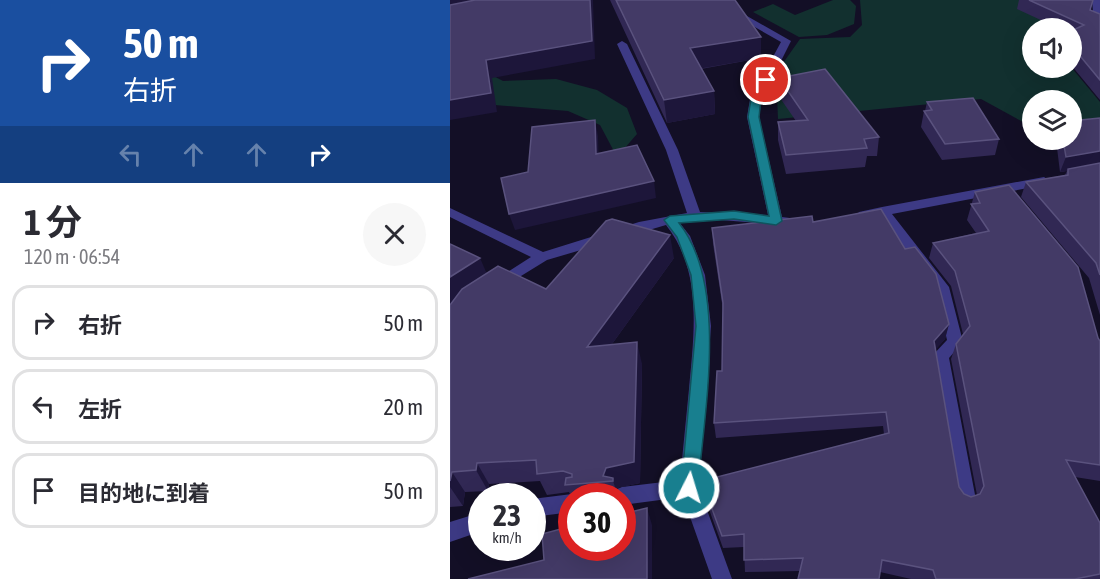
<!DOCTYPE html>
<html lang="ja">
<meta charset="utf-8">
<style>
:root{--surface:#fff;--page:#f7f7f7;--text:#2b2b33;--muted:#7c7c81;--line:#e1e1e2}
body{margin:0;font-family:"Asap Condensed","Noto Sans JP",sans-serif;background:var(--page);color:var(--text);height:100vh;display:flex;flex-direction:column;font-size:22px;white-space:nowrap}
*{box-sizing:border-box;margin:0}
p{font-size:20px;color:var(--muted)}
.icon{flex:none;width:33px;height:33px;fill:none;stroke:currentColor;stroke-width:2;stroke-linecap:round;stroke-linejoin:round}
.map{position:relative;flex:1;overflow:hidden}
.sheet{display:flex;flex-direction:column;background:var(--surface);width:450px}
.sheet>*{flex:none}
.hud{background:#1a4fa0;color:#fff;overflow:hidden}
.controls{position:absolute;left:572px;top:18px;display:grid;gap:12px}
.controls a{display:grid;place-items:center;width:60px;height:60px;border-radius:50%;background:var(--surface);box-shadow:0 6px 24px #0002;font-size:30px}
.speed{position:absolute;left:18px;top:483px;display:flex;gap:12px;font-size:30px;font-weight:700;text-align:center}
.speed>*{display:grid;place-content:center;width:78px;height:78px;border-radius:50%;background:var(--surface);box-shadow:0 6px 24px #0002;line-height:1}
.speed small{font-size:15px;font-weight:400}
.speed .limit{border:9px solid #d22;background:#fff;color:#111}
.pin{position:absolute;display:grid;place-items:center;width:51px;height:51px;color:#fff;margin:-26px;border:3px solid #fff;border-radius:50%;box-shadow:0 2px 6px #0007}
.me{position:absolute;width:66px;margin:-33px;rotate:5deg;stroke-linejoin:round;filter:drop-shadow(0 0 4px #0008)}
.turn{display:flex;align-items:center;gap:21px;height:126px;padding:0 24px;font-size:27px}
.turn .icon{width:78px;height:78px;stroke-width:2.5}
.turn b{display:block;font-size:42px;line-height:51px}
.lanes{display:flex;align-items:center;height:57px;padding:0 24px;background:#0003;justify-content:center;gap:30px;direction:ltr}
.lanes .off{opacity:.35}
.round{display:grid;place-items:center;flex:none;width:63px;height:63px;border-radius:32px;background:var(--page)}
.summary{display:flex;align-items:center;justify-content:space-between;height:102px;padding:0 24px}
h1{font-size:36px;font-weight:700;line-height:45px}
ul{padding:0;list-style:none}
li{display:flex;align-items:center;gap:18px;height:75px;margin:0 12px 9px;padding:0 12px;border:3px solid var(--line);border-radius:18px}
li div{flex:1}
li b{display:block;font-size:22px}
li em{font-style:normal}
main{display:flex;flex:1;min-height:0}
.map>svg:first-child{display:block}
</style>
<main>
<section class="sheet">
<div class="hud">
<div class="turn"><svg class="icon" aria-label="right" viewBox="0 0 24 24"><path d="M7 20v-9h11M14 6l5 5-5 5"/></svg><div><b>50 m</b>右折</div></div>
<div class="lanes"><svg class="icon off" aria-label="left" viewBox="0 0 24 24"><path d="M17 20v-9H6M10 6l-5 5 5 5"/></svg><svg class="icon off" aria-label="ahead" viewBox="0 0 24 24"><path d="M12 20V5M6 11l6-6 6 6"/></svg><svg class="icon off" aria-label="ahead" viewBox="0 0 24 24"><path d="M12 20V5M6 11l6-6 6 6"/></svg><svg class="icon" aria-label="right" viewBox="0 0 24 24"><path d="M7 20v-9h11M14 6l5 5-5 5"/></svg></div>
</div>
<div class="summary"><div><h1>1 分</h1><p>120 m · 06:54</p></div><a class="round"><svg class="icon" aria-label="close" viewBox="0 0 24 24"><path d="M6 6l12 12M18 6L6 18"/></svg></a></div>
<ul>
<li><svg class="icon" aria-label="right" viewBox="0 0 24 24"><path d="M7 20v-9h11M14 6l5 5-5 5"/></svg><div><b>右折</b></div><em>50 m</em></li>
<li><svg class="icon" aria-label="left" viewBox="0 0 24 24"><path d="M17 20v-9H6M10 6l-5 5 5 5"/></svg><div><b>左折</b></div><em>20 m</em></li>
<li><svg class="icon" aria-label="arrive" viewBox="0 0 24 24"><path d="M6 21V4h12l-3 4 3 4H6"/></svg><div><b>目的地に到着</b></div><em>50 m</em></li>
</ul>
</section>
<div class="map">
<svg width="650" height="579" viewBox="0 0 650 579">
<rect width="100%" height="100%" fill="#130f26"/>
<!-- green -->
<g fill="#12302f">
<path d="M383,0H400L406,6L404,24L377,35L349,37L303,12L323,4L345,15Z"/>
<path d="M410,0H592L600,28H582V68L621,67L650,102V131H621V100H582V127L531,99L328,119L326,73L350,39L400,37L412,25Z"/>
<path d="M34,71L53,81L106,79L147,90L177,108L187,134L167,157L150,125L118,111L32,104Z"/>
</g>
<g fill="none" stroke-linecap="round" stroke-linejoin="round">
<!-- minor -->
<g fill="#3d3a85" fill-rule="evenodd">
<path d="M642,0H650V29L638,23L643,12Z"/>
<path d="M283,8L341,41L312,99L309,117L332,217L348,219L350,222L343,226L271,220L229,222L240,236L255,275L261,326L249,488L282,579H262L233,497L172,505V496H162L165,490L172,487L230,480C233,450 236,419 239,389C244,334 253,271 216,225L97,260L50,289L45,288L43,284L45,280L81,257L0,217V208L93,252L189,222L237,213L216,150L167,44L172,41L177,44L228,150L250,212L318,215L297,117L300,99L331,42L280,13L278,11Z"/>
<path d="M594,177L600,181L599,184L442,214L499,287L513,342L499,358L526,500L523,506L516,509L509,506L506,500L482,356L497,340L485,288L429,216L414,219L407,215L409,212L432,207Z"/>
<path d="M122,494L129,496H122V512L82,517V499Z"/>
<path d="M32,512V531L0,542V522Z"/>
</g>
</g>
<!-- wall -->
<g fill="#312854">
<path d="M160,0H285L311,58L251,69L264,91L265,114L217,123Z"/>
<path d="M569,0H643L640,10L650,14V100L621,65V28H608L567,9Z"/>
<path d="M329,78L429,137L427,156H417L415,167L336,174L328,140V122L346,121L328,95Z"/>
<path d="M477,102L549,139L545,155L492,160L471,127L474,111H475Z"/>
<path d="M650,118V315L639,278L571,197L576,182L615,175L617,171L610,172L606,140H621Z"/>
<path d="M525,192L650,341V481L625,477L650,523V579H461L430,572L350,571L295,572L294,547L273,548L260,512L258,498L434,434L433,426L266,438L264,423L272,371L273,310L263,244L262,228L363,222L499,324L495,339L485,350L509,487L514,494L521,497L527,495L501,359L506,344L513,334L501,286L479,258L483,243L526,233L517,220Z"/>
<path d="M0,244L37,273L96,289L224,258L162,344L192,364L190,483L166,488L169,496H122V499L119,492L97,495L90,481L39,484L38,491L15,492L13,506L0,507Z"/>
</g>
<!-- shaded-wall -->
<g fill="#1d163a">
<path d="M0,0H74L0,13Z"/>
<path d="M140,0H143L145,59L42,78L47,112L0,120V100L36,60Z"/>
<path d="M311,37V58L242,70L240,48Z"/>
<path d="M264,91L265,114L217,123L214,100Z"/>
<path d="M145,120L148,136L149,170L146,154Z"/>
<path d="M650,151V165L610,172L616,157Z"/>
<path d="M204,181L206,198L65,230L59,214Z"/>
<path d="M220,235L224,258L144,369L137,347Z"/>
<path d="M30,258L40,281L0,312V277Z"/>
<path d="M499,324L495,339L480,356L484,341Z"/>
<path d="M187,342L192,364L190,483L166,488L169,496H168L163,481L153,476Z"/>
<path d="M27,463L39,484L38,491L26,470Z"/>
<path d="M2,472L15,492L13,506L0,487V481Z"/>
<path d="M197,508L202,525V579H197Z"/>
</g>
<!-- building -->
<g fill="#433a66" stroke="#5a527e" stroke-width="1.5">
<path d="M25,0H140L142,41L36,60L41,93L0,100V5Z"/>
<path d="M166,0H285L311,37L240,48L264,91L214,100Z"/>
<path d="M579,0H643L640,10L650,14V80L621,45V31L634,25Z"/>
<path d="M375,69L429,137L414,139L417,148L336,155L328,122L358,120L329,78Z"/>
<path d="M523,98L549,139L495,144L474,111L482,110L477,102Z"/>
<path d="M650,118V151L616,157L613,140H621V121Z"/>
<path d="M145,120L146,154L187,145L204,181L59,214L51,178L78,172L82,127Z"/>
<path d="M650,163V275L646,263L576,182L618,175V169Z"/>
<path d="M559,185L628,267L648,338L650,341V465L616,460L650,523V574L625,579H486L483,570L432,560L429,579H348L353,558L294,560V534L272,536L258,498L259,479L439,433L436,412L264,423L267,371H272L273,303L262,228L362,216L363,222L431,209L455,249L465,247L486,274L499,324L484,341L509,487L514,494L521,497L530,494L534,486L506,344L520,326L505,271L483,243L539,231L521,204L530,203L525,192Z"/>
<path d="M162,219L220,235L137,347L187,342L184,462L156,468L153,476L163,478V481L115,485L116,478L122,477V474L113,471L87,474L86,460L27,463L26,470L2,472L0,481V305L12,289L48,266L96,289L156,221Z"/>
<path d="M0,244L30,258L0,277Z"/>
<path d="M197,508V579H18L94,560L92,534L122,526V548H172V514Z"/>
</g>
<!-- route -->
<path fill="#187f8f" stroke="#10535d" stroke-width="1.5" d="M312,78L321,80L311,99L309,117L332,221L326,225L284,219L229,223C279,286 254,412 248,488L246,494L239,496L233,494L231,488L246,326L241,275L227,237L214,220L220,216L284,211L319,216L298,117L301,99Z"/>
</svg>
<div class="controls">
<a><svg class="icon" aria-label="sound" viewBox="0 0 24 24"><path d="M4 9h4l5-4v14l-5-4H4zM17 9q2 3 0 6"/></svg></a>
<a><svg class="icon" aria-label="layers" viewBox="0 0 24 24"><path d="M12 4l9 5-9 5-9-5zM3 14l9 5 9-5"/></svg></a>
</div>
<div class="speed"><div>23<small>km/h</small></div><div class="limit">30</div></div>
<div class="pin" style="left:316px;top:80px;background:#d93025"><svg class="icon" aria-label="arrive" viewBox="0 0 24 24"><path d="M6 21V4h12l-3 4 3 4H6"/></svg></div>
<svg class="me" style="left:239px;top:488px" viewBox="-20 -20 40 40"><circle r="17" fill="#187f8f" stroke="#fff" stroke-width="3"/><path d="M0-11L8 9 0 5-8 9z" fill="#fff"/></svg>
</div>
</main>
